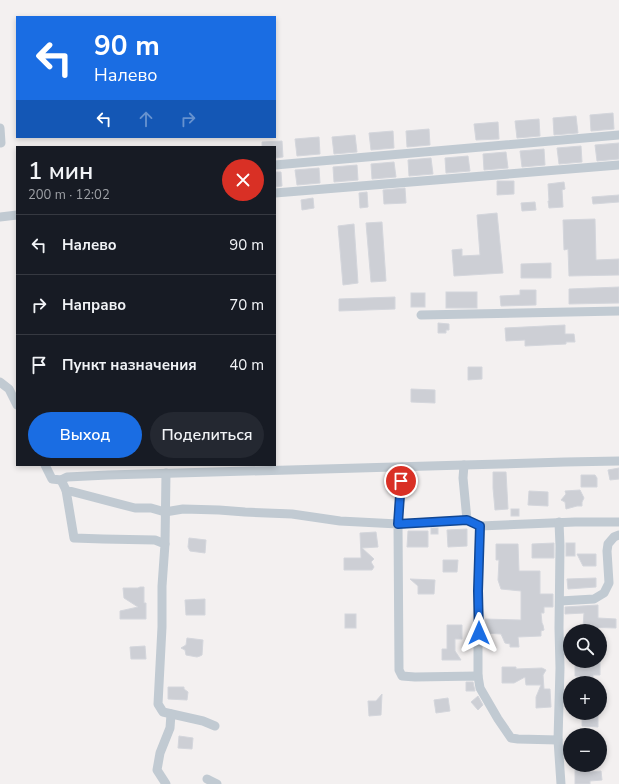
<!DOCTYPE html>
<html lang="ru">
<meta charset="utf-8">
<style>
:root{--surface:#171b24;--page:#242831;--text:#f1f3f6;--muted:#9ea1a6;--line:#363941;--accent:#1a6de3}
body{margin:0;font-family:"Nunito Sans",sans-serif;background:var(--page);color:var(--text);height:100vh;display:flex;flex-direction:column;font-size:15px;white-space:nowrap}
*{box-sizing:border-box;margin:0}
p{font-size:13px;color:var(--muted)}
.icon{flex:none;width:22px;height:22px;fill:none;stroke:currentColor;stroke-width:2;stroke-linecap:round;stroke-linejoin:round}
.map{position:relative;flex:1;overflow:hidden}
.side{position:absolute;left:16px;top:146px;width:260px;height:320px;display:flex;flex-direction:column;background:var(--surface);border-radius:0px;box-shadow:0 2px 6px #0003}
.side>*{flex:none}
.guide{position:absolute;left:16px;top:16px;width:260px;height:122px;border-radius:0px;box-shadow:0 2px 6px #0003;background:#1a6de3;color:#fff;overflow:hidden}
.buttons{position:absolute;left:563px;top:624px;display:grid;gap:8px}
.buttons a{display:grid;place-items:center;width:44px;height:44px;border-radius:50%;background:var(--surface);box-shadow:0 2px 6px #0003;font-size:20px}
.pin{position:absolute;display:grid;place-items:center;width:34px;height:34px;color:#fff;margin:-17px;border:2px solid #fff;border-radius:50%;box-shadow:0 1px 4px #0007}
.me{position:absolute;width:44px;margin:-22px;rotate:0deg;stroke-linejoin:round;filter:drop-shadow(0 0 3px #0008)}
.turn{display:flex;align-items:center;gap:14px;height:84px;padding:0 12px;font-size:18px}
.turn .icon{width:52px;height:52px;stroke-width:2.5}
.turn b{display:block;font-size:28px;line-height:34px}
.lanes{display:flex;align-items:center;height:38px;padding:0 12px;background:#0003;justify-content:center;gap:20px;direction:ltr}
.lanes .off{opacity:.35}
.round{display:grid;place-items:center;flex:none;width:42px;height:42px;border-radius:21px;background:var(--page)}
.headline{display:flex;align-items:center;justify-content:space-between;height:68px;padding:0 12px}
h1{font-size:24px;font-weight:600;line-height:30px}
.cta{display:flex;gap:8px;margin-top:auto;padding:8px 12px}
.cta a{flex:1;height:46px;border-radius:24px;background:var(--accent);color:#fff;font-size:16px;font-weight:600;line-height:46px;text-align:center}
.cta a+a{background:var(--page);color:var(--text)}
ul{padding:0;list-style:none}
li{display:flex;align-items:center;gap:12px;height:60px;padding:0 12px;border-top:1px solid var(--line)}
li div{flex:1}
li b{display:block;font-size:15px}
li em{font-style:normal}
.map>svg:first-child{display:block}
</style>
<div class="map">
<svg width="619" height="784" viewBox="0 0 619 784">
<rect width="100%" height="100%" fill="#f3f0f0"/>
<!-- building -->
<g fill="#cdcfd5" stroke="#d4d6dc">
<path d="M613,113L614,129L591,131L590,115Z"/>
<path d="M576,116L578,133L554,135L553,118Z"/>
<path d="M539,119L540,136L517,138L515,121Z"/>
<path d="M498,122L499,139L476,140L474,124Z"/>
<path d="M429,129L430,145L407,147L406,131Z"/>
<path d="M393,131L394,148L371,150L369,133Z"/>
<path d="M355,135L357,152L334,154L332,137Z"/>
<path d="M319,137L320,154L297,156L295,139Z"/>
<path d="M282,141L283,157L275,158V147H262V142Z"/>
<path d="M619,143V159L597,161L595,145Z"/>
<path d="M581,146L582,162L559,164L557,148Z"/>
<path d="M544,149L545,165L522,167L520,151Z"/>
<path d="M506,152L508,168L484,170L483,154Z"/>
<path d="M468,156L470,171L446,173L445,158Z"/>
<path d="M431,158L433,174L409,176L408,160Z"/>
<path d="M394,162L396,177L372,179L371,164Z"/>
<path d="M357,165L358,180L334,182L333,167Z"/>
<path d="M319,168L320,183L297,185L295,170Z"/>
<path d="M275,172H281L282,186L275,187Z"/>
<path d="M497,181H514V194L497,195Z"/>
<path d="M564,182L565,189L562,190L563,207L549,208L548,201H549L548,184Z"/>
<path d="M405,188L406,203L384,204L383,190Z"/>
<path d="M367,192L368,207L360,208L359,193Z"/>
<path d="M619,195V202L593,204L592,197Z"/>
<path d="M313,198L314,208L302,210L301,200Z"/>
<path d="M535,202L536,210L522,211L521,203Z"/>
<path d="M497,213L503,273L454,276L452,250L462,249V256L480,255L477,215Z"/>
<path d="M595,219L596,260L619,259V275L569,276L568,249L564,250L563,220Z"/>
<path d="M382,222L386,281L371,282L366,223Z"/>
<path d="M354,224L358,283L343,285L338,226Z"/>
<path d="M551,263V278H521V264Z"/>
<path d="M619,287V303L569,304V289Z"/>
<path d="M520,290H536V305L501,306L500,296L520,295Z"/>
<rect x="446" y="292" width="31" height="16"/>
<rect x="411" y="293" width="14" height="14"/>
<path d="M395,297V309L339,311V299Z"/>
<path d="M438,323L449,324V330H446V333H438Z"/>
<path d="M565,325V334H574L575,342H566V344L525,346V340L506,341L505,328Z"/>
<path d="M468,367H482V379L468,380Z"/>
<path d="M411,389L435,390V403L411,402Z"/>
<path d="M619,468V479L610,480L608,470Z"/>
<path d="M493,472H506L508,509L495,510L493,488Z"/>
<path d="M581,475H595L597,478V487H581Z"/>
<path d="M580,490L584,498L582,502V506H577L566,509L565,502L561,500L566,494L565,491Z"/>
<path d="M529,491L548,492V506L528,505Z"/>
<rect x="511" y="509" width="8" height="7"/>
<rect x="431" y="528" width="7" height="6"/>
<path d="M467,529V546L448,547L447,530Z"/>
<path d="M408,531H428V547H407Z"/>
<path d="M376,532L378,547L362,548L374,559L371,562L374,567L372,570H344V558H361V556L360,533Z"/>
<path d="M189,538L206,540L205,553L190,551L188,547Z"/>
<path d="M554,543V558H532V544Z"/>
<rect x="566" y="543" width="9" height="13"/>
<path d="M496,544H518L519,571H540V594H553V607H544V613H541L542,623L543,625L544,630L541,631V636L518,637L519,647H510V644L505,643L501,634L485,633V619L521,620V591L501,589L498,580L499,560H496Z"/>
<path d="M577,554H596V566H583Z"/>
<path d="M443,560H458L457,572H443Z"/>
<path d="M596,578V587L568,589L567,579Z"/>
<path d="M410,579L435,580L434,594H418V586Z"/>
<path d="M140,587H144V603H146V619H120V611L138,607L124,598L123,588H138Z"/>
<path d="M205,599V615H186L185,600Z"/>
<path d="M598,605V618L616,619V628L583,627L584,613L565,614V607Z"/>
<rect x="345" y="614" width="11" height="14"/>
<path d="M447,625H462V639H455V651L461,660H442V649H447Z"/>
<path d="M187,638L203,640L202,655L200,656L197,657L186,655L185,650L181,648L186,645Z"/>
<path d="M145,646L146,659H131L130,647Z"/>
<path d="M586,661H600V675H593V677L575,676V663L587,664Z"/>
<path d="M502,667H516V669L542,668L546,670L543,675L544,689H550L551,707L536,708V697L541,685H526L525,677L514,683H502Z"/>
<path d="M466,682H473L475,691H466Z"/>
<path d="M168,687H184V689L188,692L187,700L168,699Z"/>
<path d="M382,694L381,715L369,716L368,701H376Z"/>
<path d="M478,696L483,705L478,710L471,702Z"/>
<path d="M448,698L450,711L436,713L434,700Z"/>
<path d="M582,713H598V727L582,726Z"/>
<path d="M179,736L193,738L192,749L178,748Z"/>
<path d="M580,765H590V772L601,771L602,780L590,781V784H575V766H580Z"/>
</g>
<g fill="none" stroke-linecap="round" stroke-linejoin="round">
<!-- minor -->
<g stroke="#c1cad2" stroke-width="9">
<path d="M0,128L1,143"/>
<path d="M275,165L619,135"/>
<path d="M275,193L619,165"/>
<path d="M0,217L17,215"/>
<path d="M421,315L619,311"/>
<path d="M0,382L9,389L17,405"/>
<path d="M45,465L52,479L61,480L67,477L108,475L464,465L565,462L619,461"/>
<path d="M464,465L463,478L467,520L480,526L575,522H619"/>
<path d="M402,467L398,524L467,520"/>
<path d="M61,480L66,490L135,508H151L165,512L183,509L219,510L245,512L292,514L340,521L398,524L399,670L402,676L415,677L478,676L480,688L498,719L511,738L518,739L558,740L560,668L559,628L560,546L559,522"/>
<path d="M66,490L74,538L103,539L155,540L165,544L162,586V627L158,704L163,712L203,721L215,726"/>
<path d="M165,544L166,473"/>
<path d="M560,601L594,599L604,593L609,583L607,551L608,544L614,537L619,535"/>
<path d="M478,676V591L480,526"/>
<path d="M558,740L561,784"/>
<path d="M207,779L217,784"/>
<path d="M166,784L157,770L160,753L170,728L171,714"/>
</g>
</g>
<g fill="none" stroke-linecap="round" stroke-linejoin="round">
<defs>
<path id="route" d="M401,481L398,524L467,520L480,526L478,591L479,633"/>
</defs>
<!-- route casing -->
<use href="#route" stroke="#114794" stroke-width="10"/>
<!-- route -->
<use href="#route" stroke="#1a6de3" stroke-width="7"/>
</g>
</svg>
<div class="buttons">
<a><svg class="icon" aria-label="search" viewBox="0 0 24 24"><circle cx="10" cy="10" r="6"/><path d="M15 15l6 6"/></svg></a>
<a>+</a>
<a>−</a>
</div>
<div class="pin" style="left:401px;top:481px;background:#d93025"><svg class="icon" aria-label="arrive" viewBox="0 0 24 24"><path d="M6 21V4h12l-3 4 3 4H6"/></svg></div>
<svg class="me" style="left:479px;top:633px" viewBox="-20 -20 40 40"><path d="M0-17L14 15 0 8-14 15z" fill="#1a6de3" stroke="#fff" stroke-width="4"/></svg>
<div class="guide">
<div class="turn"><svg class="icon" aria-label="left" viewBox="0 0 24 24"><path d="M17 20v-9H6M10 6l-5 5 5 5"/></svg><div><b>90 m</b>Налево</div></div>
<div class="lanes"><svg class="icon" aria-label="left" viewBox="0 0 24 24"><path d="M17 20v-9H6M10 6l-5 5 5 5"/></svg><svg class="icon off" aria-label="ahead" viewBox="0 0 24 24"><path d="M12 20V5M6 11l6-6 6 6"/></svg><svg class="icon off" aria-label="right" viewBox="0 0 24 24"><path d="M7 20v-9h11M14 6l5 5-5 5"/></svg></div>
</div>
<section class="side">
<div class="headline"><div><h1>1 мин</h1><p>200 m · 12:02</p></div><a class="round" style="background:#d93025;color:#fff"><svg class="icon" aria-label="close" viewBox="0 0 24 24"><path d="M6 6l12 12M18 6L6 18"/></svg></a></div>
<ul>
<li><svg class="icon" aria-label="left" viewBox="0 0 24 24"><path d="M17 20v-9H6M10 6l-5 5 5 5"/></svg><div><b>Налево</b></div><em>90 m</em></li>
<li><svg class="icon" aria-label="right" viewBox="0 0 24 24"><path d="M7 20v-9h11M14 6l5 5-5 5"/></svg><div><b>Направо</b></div><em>70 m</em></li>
<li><svg class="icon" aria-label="arrive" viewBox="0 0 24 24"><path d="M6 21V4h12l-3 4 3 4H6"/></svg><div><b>Пункт назначения</b></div><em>40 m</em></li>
</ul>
<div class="cta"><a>Выход</a><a>Поделиться</a></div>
</section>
</div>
